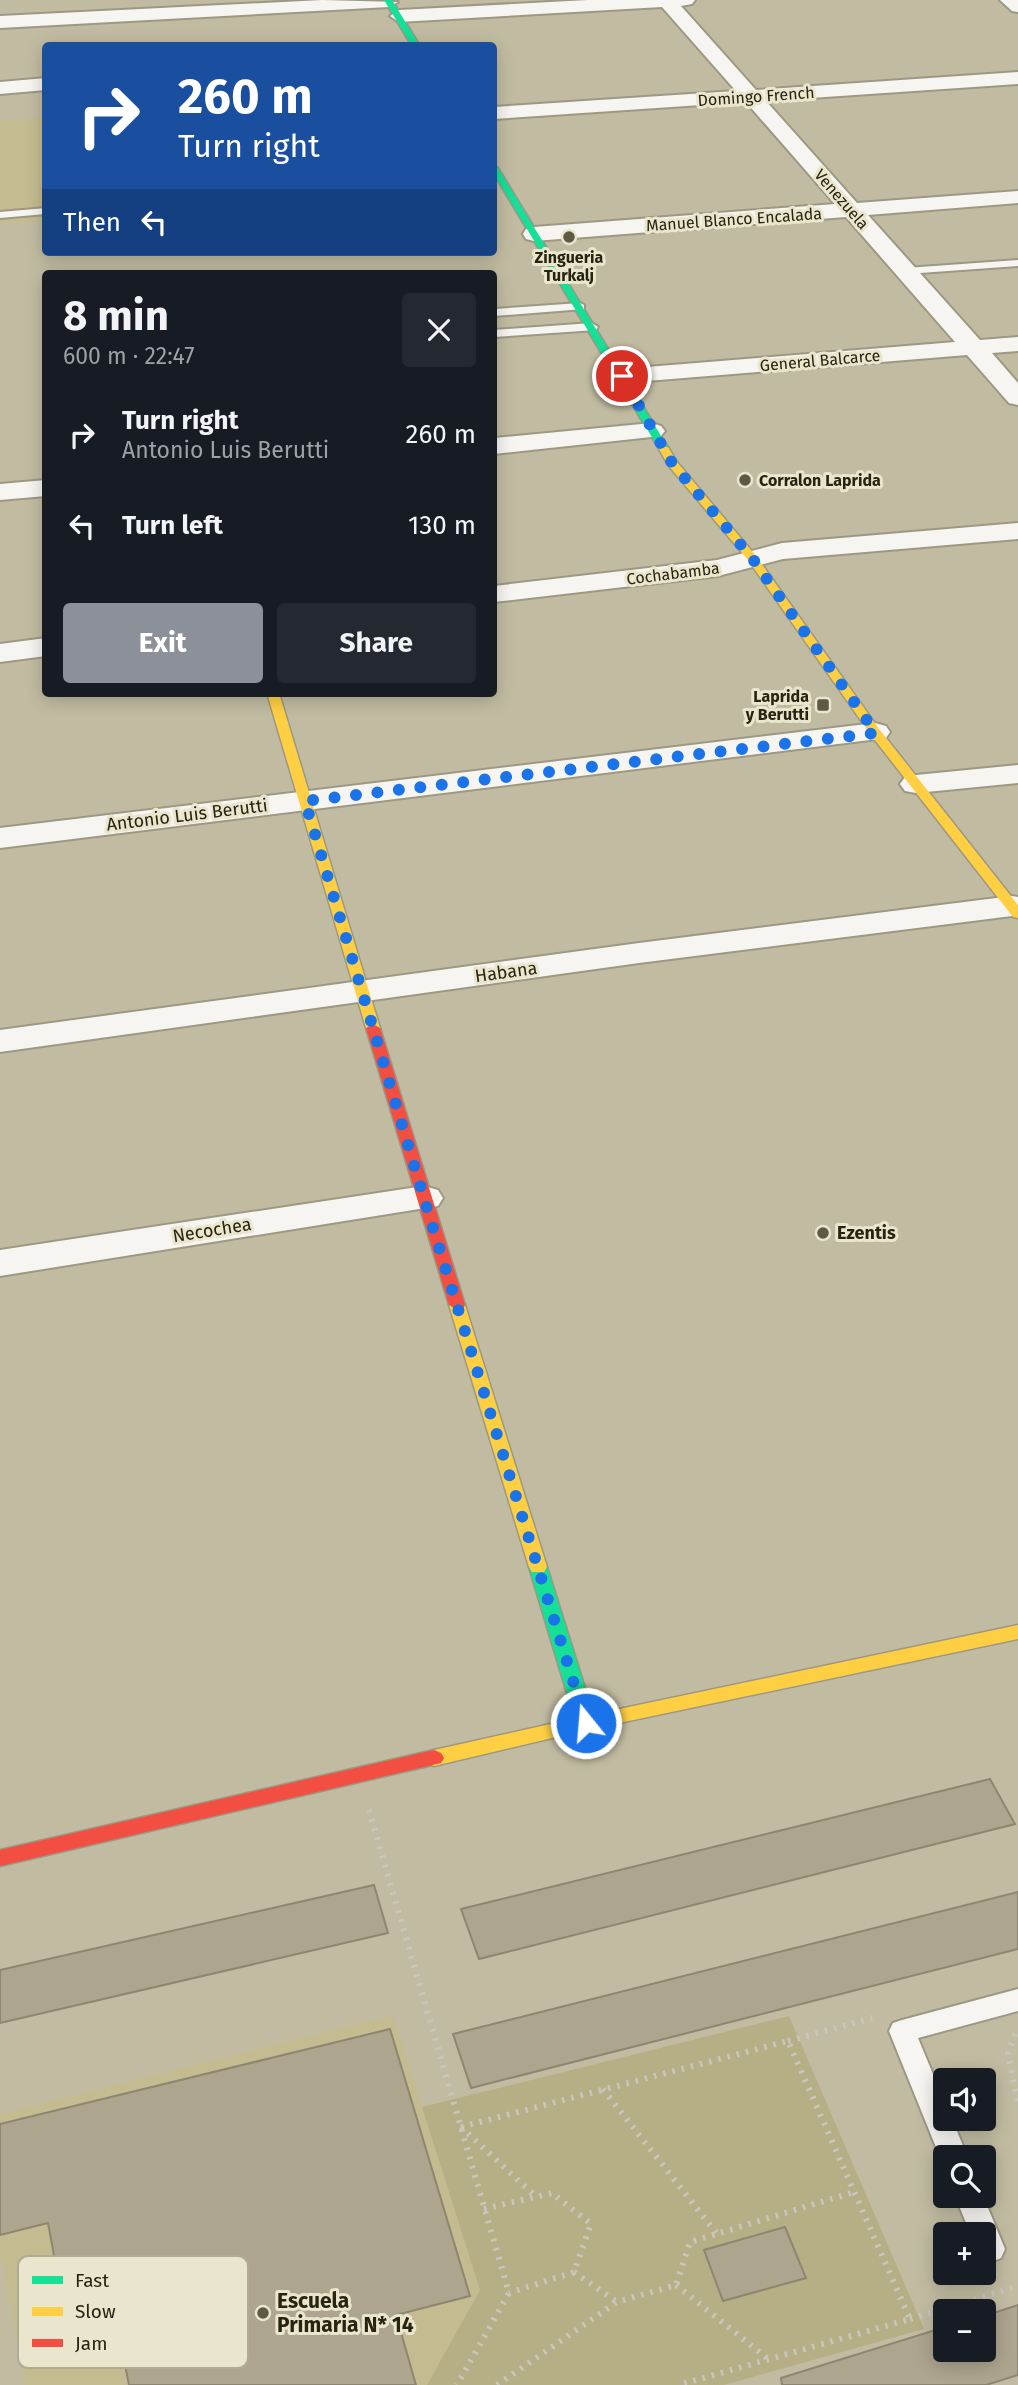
<!DOCTYPE html>
<meta charset="utf-8">
<style>
:root{--surface:#171b24;--page:#242831;--text:#f1f3f6;--muted:#9ea1a6;--accent:#8c9099}
body{margin:0;font-family:"Fira Sans",sans-serif;background:var(--page);color:var(--text);height:100vh;display:flex;flex-direction:column;font-size:26px;white-space:nowrap}
*{box-sizing:border-box;margin:0}
p{font-size:23px;color:var(--muted)}
.icon{flex:none;width:38px;height:38px;fill:none;stroke:currentColor;stroke-width:2;stroke-linecap:round;stroke-linejoin:round}
.map{position:relative;flex:1;overflow:hidden}
.panel{position:absolute;left:42px;top:270px;width:455px;height:427px;display:flex;flex-direction:column;background:var(--surface);border-radius:7px;box-shadow:0 4px 18px #0003}
.panel>*{flex:none}
.top-card{position:absolute;left:42px;top:42px;width:455px;height:214px;border-radius:7px;box-shadow:0 4px 18px #0003;background:#1a4fa0;color:#fff;overflow:hidden}
.fabs{position:absolute;left:933px;top:2068px;display:grid;gap:14px}
.fabs a{display:grid;place-items:center;width:63px;height:63px;border-radius:7px;background:var(--surface);box-shadow:0 4px 18px #0003;font-size:35px}
.pin{position:absolute;display:grid;place-items:center;width:60px;height:60px;color:#fff;margin:-30px;border:4px solid #fff;border-radius:50%;box-shadow:0 2px 7px #0007}
.me{position:absolute;width:77px;margin:-38px;rotate:343deg;stroke-linejoin:round;filter:drop-shadow(0 0 5px #0008)}
.turn{display:flex;align-items:center;gap:24px;height:147px;padding:0 21px;font-size:32px}
.turn .icon{width:91px;height:91px;stroke-width:2.5}
.turn b{display:block;font-size:49px;line-height:60px}
.then{display:flex;align-items:center;height:66px;padding:0 21px;background:#0003;gap:14px;font-size:26px}
.round{display:grid;place-items:center;flex:none;width:74px;height:74px;border-radius:7px;background:var(--page)}
.head{display:flex;align-items:center;justify-content:space-between;height:119px;padding:0 21px}
h1{font-size:42px;font-weight:700;line-height:52px}
.primary-button{display:flex;gap:14px;margin-top:auto;padding:14px 21px}
.primary-button a{flex:1;height:80px;border-radius:7px;background:var(--accent);color:#fff;font-size:28px;font-weight:700;line-height:80px;text-align:center}
.primary-button a+a{background:var(--page);color:var(--text)}
ul{padding:0;list-style:none}
li{display:flex;align-items:center;gap:21px;height:91px;padding:0 21px}
li div{flex:1}
li b{display:block;font-size:26px}
li em{font-style:normal}
.map>svg:first-child{display:block}
</style>
<div class="map">
<svg width="1018" height="2385" viewBox="0 0 1018 2385">
<rect width="100%" height="100%" fill="#c1bca1"/>
<!-- built -->
<g fill="#c4bc90">
<path d="M45,118V221L0,224V121Z"/>
<path d="M393,2015L480,2290L427,2385H25L2,2259H0V2114Z"/>
</g>
<!-- green -->
<path fill="#b6ae84" d="M789,2016L924,2329L724,2385H427L480,2290L422,2107Z"/>
<!-- building -->
<g fill="#ada58e" stroke="#8d8671" stroke-width="2">
<path d="M990,1779L1015,1824L479,1959L461,1909Z"/>
<path d="M374,1885L388,1933L0,2023V1970Z"/>
<path d="M1018,1892V1949L471,2088L453,2034Z"/>
<path d="M390,2029L470,2296L396,2315L416,2385H129L109,2285L62,2298L48,2223L0,2235V2124Z"/>
<path d="M785,2227L806,2278L723,2301L704,2250Z"/>
<path d="M1018,2305V2375L986,2385H782L781,2378L945,2327V2350H984V2316Z"/>
</g>
<g fill="none" stroke-linecap="round" stroke-linejoin="round">
<defs>
<g id="lane">
<path d="M46,208V214L0,218V212Z"/>
<path d="M1018,260V266L906,274L900,271L906,268Z"/>
<path d="M580,303L584,305V309L494,316V309Z"/>
<path d="M592,323L598,327L596,330L494,337V330Z"/>
<path d="M1018,1989V2011L918,2038L945,2103V2119H952L968,2158H945L944,2167L889,2031L893,2023L902,2020Z"/>
<path d="M955,2196H983L1005,2249L1001,2258L991,2262L984,2259V2235H971Z"/>
</g>
<g id="street">
<path d="M322,0L398,2L389,7L0,28V16Z"/>
<path d="M588,0H695L692,4L681,6L756,90L1018,72V84L766,101L857,203L1018,191V203L868,215L980,340L1018,337V351L992,353L1018,383V405L1009,403L967,355L622,383L613,381L610,376L613,371L622,369L955,342L846,217L534,241L526,239L523,234L526,229L534,227L835,204L746,102L494,119V107L736,91L662,7L399,22L390,16L399,10Z"/>
<path d="M1000,0H1018V12L1012,11Z"/>
<path d="M46,78V90L0,94V82Z"/>
<path d="M652,423L661,426L665,431L661,436L494,454V438Z"/>
<path d="M46,480V496L0,500V484Z"/>
<path d="M1018,523V539L783,559L718,576L494,602V586L717,560L782,543Z"/>
<path d="M46,638V656L0,662V644Z"/>
<path d="M875,723L886,726L890,732L886,738L0,848V828Z"/>
<path d="M1018,765V783L916,793L905,791L900,784L905,777L916,775Z"/>
<path d="M1012,896L1018,897V915L1012,916L639,963L0,1052V1030L639,943Z"/>
<path d="M424,1186L438,1190L443,1198L438,1206L0,1276V1250Z"/>
</g>
<g id="fast">
<path d="M384,0H392L420,46H412Z"/>
<path d="M494,165L498,168L669,449L668,451L659,449L494,174Z"/>
<path d="M538,1560L544,1562L547,1567L596,1723L593,1728L586,1730L579,1728L576,1723L529,1567L532,1562Z"/>
</g>
<g id="slow">
<path d="M660,447H668L677,462L756,556L879,729L1018,905V918L1013,917L871,735L748,560L668,465L659,449Z"/>
<path d="M267,693H279L380,1028L378,1031L373,1032L366,1028Z"/>
<path d="M457,1300L465,1305L547,1567L544,1572H532L529,1567L449,1305Z"/>
<path d="M1018,1625V1639L586,1730L434,1766L427,1763L424,1758L427,1753L434,1750L586,1716Z"/>
</g>
<g id="jam">
<path d="M373,1024L380,1028L465,1305L463,1309L457,1310L449,1305L366,1028Z"/>
<path d="M434,1750L441,1753L444,1758L441,1763L0,1866V1850Z"/>
</g>
</defs>
<!-- lane casing -->
<use href="#lane" stroke="#9c9883" stroke-width="4"/>
<!-- street casing -->
<use href="#street" stroke="#9c9883" stroke-width="4"/>
<!-- fast casing -->
<use href="#fast" stroke="#9c9883" stroke-width="3"/>
<!-- slow casing -->
<use href="#slow" stroke="#9c9883" stroke-width="3"/>
<!-- jam casing -->
<use href="#jam" stroke="#9c9883" stroke-width="3"/>
<!-- path -->
<g stroke="#c8c7bf" stroke-width="6" stroke-dasharray="2.5 7" stroke-linecap="butt">
<path d="M369,1810L509,2293L457,2385"/>
<path d="M1015,2034L1008,2054L1018,2102"/>
<path d="M788,2041L872,2018"/>
<path d="M603,2089L717,2234"/>
<path d="M461,2127L788,2041L910,2319L679,2385"/>
<path d="M461,2127L535,2196"/>
<path d="M484,2209L552,2193L591,2224L574,2272L509,2293"/>
<path d="M574,2272L617,2302"/>
<path d="M676,2285L768,2359"/>
<path d="M910,2319L1018,2286"/>
<path d="M497,2385L617,2302L676,2285L690,2242L854,2192"/>
</g>
<!-- lane -->
<use href="#lane" fill="#f6f5f1" fill-rule="evenodd"/>
<!-- street -->
<use href="#street" fill="#f6f5f1" fill-rule="evenodd"/>
<!-- fast -->
<use href="#fast" fill="#16e098" fill-rule="evenodd"/>
<!-- slow -->
<use href="#slow" fill="#ffcf43" fill-rule="evenodd"/>
<!-- jam -->
<use href="#jam" fill="#f24e42" fill-rule="evenodd"/>
</g>
<g fill="none" stroke-linecap="round" stroke-linejoin="round">
<!-- route -->
<path stroke="#1a73e8" stroke-width="12" stroke-dasharray="0 21.6" d="M586,1723L429,1215L305,801L876,733L752,558L672,463L622,376"/>
</g>
<!-- markers -->
<g fill="#5d5943" stroke="#eae6cd" stroke-width="2.5">
<circle cx="569" cy="237" r="7"/>
<circle cx="745" cy="480" r="7"/>
<rect x="816" y="698" width="14" height="14" rx="3.5"/>
<circle cx="823" cy="1233" r="7"/>
<circle cx="263" cy="2313" r="7"/>
</g>
<g text-anchor="middle" stroke-width="6" stroke-linejoin="round" paint-order="stroke">
<!-- far-street labels -->
<g font-size="16" fill="#272410" stroke="#eae6cd">
<text transform="translate(756 96) rotate(-4)" y="6">Domingo French</text>
<text transform="translate(842 199) rotate(49)" y="6">Venezuela</text>
<text transform="translate(734 219) rotate(-4)" y="6">Manuel Blanco Encalada</text>
<text transform="translate(820 360) rotate(-5)" y="6">General Balcarce</text>
<text transform="translate(673 573) rotate(-7)" y="6">Cochabamba</text>
</g>
<!-- far-poi labels -->
<g font-size="16" font-weight="bold" fill="#272410" stroke="#eae6cd">
<text x="569" y="263">Zingueria<tspan x="569" dy="18">Turkalj</tspan></text>
<text x="759" y="486" text-anchor="start">Corralon Laprida</text>
<text x="809" y="702" text-anchor="end">Laprida<tspan x="809" dy="18">y Berutti</tspan></text>
</g>
<!-- street labels -->
<g font-size="18" fill="#272410" stroke="#eae6cd">
<text transform="translate(187 815) rotate(-7)" y="6">Antonio Luis Berutti</text>
<text transform="translate(506 972) rotate(-8)" y="6">Habana</text>
<text transform="translate(212 1230) rotate(-9)" y="6">Necochea</text>
</g>
<!-- poi labels -->
<g font-size="18" font-weight="bold" fill="#272410" stroke="#eae6cd" text-anchor="start">
<text x="837" y="1239">Ezentis</text>
</g>
<!-- near-poi labels -->
<g font-size="21" font-weight="bold" fill="#272410" stroke="#eae6cd" text-anchor="start">
<text x="277" y="2308">Escuela<tspan x="277" dy="24">Primaria N* 14</tspan></text>
</g>
</g>
<!-- legend -->
<rect x="18" y="2256" width="230" height="112" rx="10" fill="#eae6cd" stroke="#b0ac94" stroke-width="2"/>
<rect x="32" y="2276" width="31" height="8" fill="#16e098"/>
<rect x="32" y="2307" width="31" height="9" fill="#ffcf43"/>
<rect x="32" y="2339" width="31" height="8" fill="#f24e42"/>
<g font-size="19" fill="#272410">
<text x="75" y="2287">Fast</text>
<text x="75" y="2318">Slow</text>
<text x="75" y="2350">Jam</text>
</g>
</svg>
<div class="fabs">
<a><svg class="icon" aria-label="sound" viewBox="0 0 24 24"><path d="M4 9h4l5-4v14l-5-4H4zM17 9q2 3 0 6"/></svg></a>
<a><svg class="icon" aria-label="search" viewBox="0 0 24 24"><circle cx="10" cy="10" r="6"/><path d="M15 15l6 6"/></svg></a>
<a>+</a>
<a>−</a>
</div>
<div class="pin" style="left:622px;top:376px;background:#d93025"><svg class="icon" aria-label="arrive" viewBox="0 0 24 24"><path d="M6 21V4h12l-3 4 3 4H6"/></svg></div>
<svg class="me" style="left:586px;top:1723px" viewBox="-20 -20 40 40"><circle r="17" fill="#1a73e8" stroke="#fff" stroke-width="3"/><path d="M0-11L8 9 0 5-8 9z" fill="#fff"/></svg>
<div class="top-card">
<div class="turn"><svg class="icon" aria-label="right" viewBox="0 0 24 24"><path d="M7 20v-9h11M14 6l5 5-5 5"/></svg><div><b>260 m</b>Turn right</div></div>
<div class="then">Then<svg class="icon" aria-label="left" viewBox="0 0 24 24"><path d="M17 20v-9H6M10 6l-5 5 5 5"/></svg></div>
</div>
<section class="panel">
<div class="head"><div><h1>8 min</h1><p>600 m · 22:47</p></div><a class="round"><svg class="icon" aria-label="close" viewBox="0 0 24 24"><path d="M6 6l12 12M18 6L6 18"/></svg></a></div>
<ul>
<li><svg class="icon" aria-label="right" viewBox="0 0 24 24"><path d="M7 20v-9h11M14 6l5 5-5 5"/></svg><div><b>Turn right</b><p>Antonio Luis Berutti</p></div><em>260 m</em></li>
<li><svg class="icon" aria-label="left" viewBox="0 0 24 24"><path d="M17 20v-9H6M10 6l-5 5 5 5"/></svg><div><b>Turn left</b></div><em>130 m</em></li>
</ul>
<div class="primary-button"><a>Exit</a><a>Share</a></div>
</section>
</div>
